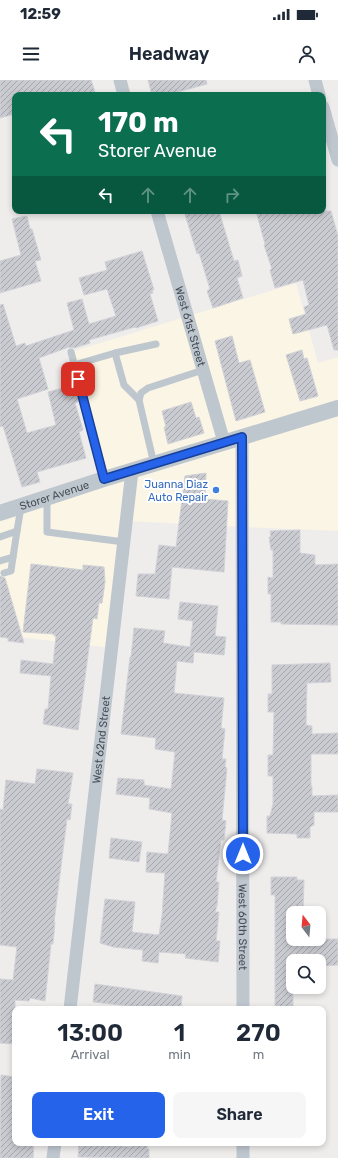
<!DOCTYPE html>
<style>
:root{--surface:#fff;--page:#f6f6f7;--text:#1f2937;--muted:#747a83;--accent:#2563eb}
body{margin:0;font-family:Rubik,sans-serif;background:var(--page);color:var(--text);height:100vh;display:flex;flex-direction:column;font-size:15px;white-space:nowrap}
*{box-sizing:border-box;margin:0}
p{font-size:13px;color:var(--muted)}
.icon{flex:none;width:22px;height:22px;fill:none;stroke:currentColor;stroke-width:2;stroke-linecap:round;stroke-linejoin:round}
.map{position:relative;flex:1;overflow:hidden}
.drawer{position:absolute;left:12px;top:926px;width:314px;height:140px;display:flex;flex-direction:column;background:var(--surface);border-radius:8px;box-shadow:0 2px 6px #0003}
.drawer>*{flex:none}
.guide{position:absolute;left:12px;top:12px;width:314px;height:122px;border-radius:8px;box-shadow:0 2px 6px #0003;background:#0b6e4f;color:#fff;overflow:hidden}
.needle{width:26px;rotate:344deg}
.tools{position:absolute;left:286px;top:826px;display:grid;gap:8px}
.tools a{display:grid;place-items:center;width:40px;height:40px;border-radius:8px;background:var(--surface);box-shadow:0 2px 6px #0003;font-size:20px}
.pin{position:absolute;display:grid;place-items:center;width:34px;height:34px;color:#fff;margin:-17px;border-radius:8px;box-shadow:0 2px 6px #0006}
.me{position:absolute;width:44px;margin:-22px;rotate:0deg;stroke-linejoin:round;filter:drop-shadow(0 0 3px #0008)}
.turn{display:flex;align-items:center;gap:14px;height:84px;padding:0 20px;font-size:18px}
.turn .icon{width:52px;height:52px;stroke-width:2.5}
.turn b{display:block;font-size:28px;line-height:34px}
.lanes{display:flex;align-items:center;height:38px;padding:0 20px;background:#0003;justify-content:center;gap:20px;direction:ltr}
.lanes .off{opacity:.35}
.eta{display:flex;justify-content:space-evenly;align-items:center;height:68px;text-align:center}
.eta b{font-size:24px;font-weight:600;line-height:28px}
.cta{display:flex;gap:8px;margin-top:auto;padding:8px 20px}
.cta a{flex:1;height:46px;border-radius:8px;background:var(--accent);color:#fff;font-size:16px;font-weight:600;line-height:46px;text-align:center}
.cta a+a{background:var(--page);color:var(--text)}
.status{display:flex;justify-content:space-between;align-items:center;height:28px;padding:0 20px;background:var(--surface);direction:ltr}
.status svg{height:11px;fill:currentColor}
header{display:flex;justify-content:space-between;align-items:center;height:52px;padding:0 20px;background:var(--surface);font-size:18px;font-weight:600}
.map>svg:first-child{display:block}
</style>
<div class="status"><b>12:59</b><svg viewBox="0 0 49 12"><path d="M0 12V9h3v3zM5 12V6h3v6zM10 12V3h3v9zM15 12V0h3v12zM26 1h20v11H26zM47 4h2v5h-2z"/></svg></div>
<header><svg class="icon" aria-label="menu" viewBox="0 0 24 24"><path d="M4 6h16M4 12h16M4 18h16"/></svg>Headway<svg class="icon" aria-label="person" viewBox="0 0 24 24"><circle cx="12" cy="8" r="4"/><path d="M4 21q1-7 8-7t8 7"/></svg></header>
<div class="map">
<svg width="338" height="1078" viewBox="0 0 338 1078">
<defs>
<pattern id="building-hatch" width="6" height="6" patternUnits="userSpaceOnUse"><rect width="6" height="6" fill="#cacbd1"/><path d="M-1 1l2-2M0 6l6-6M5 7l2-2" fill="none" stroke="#a6a7ac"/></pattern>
</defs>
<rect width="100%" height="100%" fill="#efecec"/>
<!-- commercial -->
<path fill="#faf5e5" d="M296,203L318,283L338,277V451L243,447L127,441L112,568L0,555V433L104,399L71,272Z"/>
<!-- building -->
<g fill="url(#building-hatch)" stroke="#d1d2d7">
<path d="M0,0H91L96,15H15V34L0,38Z"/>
<path d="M148,0H206L207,4L167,15H152Z"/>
<path d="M184,131H219L234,181L238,180L242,196L237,198L243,218L213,228L207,211L210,209L199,173L197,174Z"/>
<path d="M256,131H331L338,156V270H334L327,245L293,254L289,239L306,234L304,227L309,225L303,200L275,208L270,190L272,189L264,165L265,164Z"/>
<path d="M27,136L30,149H32L41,180L35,181L41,201L0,213V181L21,175L12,139Z"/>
<path d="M142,171L154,210H152L153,213L150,214L158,241L136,248L135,247L89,260L90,263L74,268L69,267L39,278L48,309L17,319L27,353L56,345L48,312L74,305L79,321L75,323L83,350L79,352L86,378L37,392L40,402L22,407L3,346L0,347V225L3,224L16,266L25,263L26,266L74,250L67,223L82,219L89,244L116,236L107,209L84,215L79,198L107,190L105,182Z"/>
<path d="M232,256L239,283L250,280L265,332L236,341L215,261Z"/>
<path d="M302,270L304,279L307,278L318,316L300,321L286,275Z"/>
<path d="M191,322L196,338L199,337L204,353L168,364L164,347H166L162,331Z"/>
<path d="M206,393L205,419L228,421L224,492L172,487L169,519L136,516L138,494H155L159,465L176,467L185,396Z"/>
<path d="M300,450V473L315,475V485L338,484V545L281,544V542H271V514H268V497L273,498V470H271L269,457H271L270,451Z"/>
<path d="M31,484L83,490V485L104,487L105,502L102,523H99L97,539L93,538L78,650L43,644L45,629H48L51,596L20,593L21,580L53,584L56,556H54V554L23,552Z"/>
<path d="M0,496L5,498L24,563L8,561V558L0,557Z"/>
<path d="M180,522L218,526L215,556L226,557L224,575L194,572L193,583L177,581L174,613L224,618L221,648L225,649L222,679H226L225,687L227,688L222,740L226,741L224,760H221L216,802H219L217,826L215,832H219L216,861H220L218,882L185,878L186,874L159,872L158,883L142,881L143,870L113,867L100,863L105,819L135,822L132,852L159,855L162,836L165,793L146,792L147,772L168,774L172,733L149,729L150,718L116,714L118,698L144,700V705L171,709L175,672L155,669L156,658L121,654L130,577H131L134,548L165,551L163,563L190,567L193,541L178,539Z"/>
<path d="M330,583L331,602L307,603L306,645L312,646V654L338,653V674H311V706H312V716L338,715V732H314V745L310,747V758H297V754L267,753V736H270L273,724V696H268V675H273L274,632H268V614H272V585Z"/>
<path d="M37,689L73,693L68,724H72L70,740L67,739L54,842H55L53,864H51L45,921L30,918L29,921L15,920V964L0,963V899L13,900L17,867L0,865V729L3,730L6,700L35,704Z"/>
<path d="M111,758L142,762L139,782L109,778Z"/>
<path d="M271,797H297V800H304L303,833H293V859H338V885L319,886V877L293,876V929H275V815H271Z"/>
<path d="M95,904L182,916L181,929H147L148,928L93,922Z"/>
<path d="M1,995L15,997V1063H34L33,1078H0Z"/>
<path d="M79,1063H106V1064L132,1067V1063H148L147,1069H149V1078L78,1077Z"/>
</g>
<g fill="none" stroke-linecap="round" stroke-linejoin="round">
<!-- service -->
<g stroke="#bec6ce" stroke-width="7">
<path d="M71,272L104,399"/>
<path d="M115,273L124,305L139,320"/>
<path d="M74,285L115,273L156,264"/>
<path d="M154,384L139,320L141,313L148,308L203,290"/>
<path d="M47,418V452L124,462"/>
<path d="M0,457L17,451L21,427"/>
<path d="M0,481L13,477L17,451"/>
<path d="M4,493L11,491L13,477"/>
</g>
<!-- minor -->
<g stroke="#bec6ce" stroke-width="13">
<path d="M120,0L124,15"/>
<path d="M315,0L319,15"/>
<path d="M323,27L338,80"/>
<path id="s1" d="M157,131L224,362"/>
<path id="s2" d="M242,357L243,929"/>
<path id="s3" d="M70,929L132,391"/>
<path d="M243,1063V1078"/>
<path d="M53,1078L55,1063"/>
</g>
<!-- tertiary -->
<path stroke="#bec6ce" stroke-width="16" id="s4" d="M0,433L104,399L338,328"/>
</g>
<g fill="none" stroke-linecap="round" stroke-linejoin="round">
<defs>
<path id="route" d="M78,299L104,399L242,357L243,774"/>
</defs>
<!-- route casing -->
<use href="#route" stroke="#184099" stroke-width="10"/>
<!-- route -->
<use href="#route" stroke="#2563eb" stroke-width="7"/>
</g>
<!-- markers -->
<circle fill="#3f7fe0" stroke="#fff" stroke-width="1.5" cx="216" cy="410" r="4"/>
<g text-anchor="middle" stroke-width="4" stroke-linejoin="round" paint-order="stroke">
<!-- street labels -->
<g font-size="11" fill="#464f58" stroke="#fff">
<text dy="4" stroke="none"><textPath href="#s1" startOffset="120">West 61st Street</textPath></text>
<text dy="4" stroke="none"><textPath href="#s4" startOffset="57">Storer Avenue</textPath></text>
<text dy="4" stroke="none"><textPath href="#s3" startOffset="271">West 62nd Street</textPath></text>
<text dy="4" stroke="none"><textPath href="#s2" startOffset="490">West 60th Street</textPath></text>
</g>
<!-- shop labels -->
<g font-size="11" fill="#366cbe" stroke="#fff" text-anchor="end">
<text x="208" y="408">Juanna Diaz<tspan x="208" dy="13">Auto Repair</tspan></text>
</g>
</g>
</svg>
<div class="tools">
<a><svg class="needle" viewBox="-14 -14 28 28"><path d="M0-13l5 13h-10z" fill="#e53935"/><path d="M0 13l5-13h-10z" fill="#747a83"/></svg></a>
<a><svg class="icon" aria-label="search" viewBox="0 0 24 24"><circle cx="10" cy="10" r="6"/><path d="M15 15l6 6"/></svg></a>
</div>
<div class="pin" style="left:78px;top:299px;background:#d93025"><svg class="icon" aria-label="arrive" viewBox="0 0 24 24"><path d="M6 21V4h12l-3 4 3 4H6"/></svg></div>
<svg class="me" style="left:243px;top:774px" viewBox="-20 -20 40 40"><circle r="17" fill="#2563eb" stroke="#fff" stroke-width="3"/><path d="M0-11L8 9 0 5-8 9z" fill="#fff"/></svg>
<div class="guide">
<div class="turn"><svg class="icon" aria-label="left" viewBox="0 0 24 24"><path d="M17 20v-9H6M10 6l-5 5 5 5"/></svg><div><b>170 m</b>Storer Avenue</div></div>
<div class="lanes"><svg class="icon" aria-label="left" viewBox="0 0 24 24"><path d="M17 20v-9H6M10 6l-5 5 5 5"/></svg><svg class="icon off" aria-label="ahead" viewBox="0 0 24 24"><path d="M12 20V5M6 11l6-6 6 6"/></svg><svg class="icon off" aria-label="ahead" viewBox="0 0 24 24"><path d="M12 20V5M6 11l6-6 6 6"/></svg><svg class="icon off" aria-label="right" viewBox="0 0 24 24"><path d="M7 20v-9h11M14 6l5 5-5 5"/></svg></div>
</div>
<section class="drawer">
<div class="eta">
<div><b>13:00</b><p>Arrival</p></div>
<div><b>1</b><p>min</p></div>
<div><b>270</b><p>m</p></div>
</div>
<div class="cta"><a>Exit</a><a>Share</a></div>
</section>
</div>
